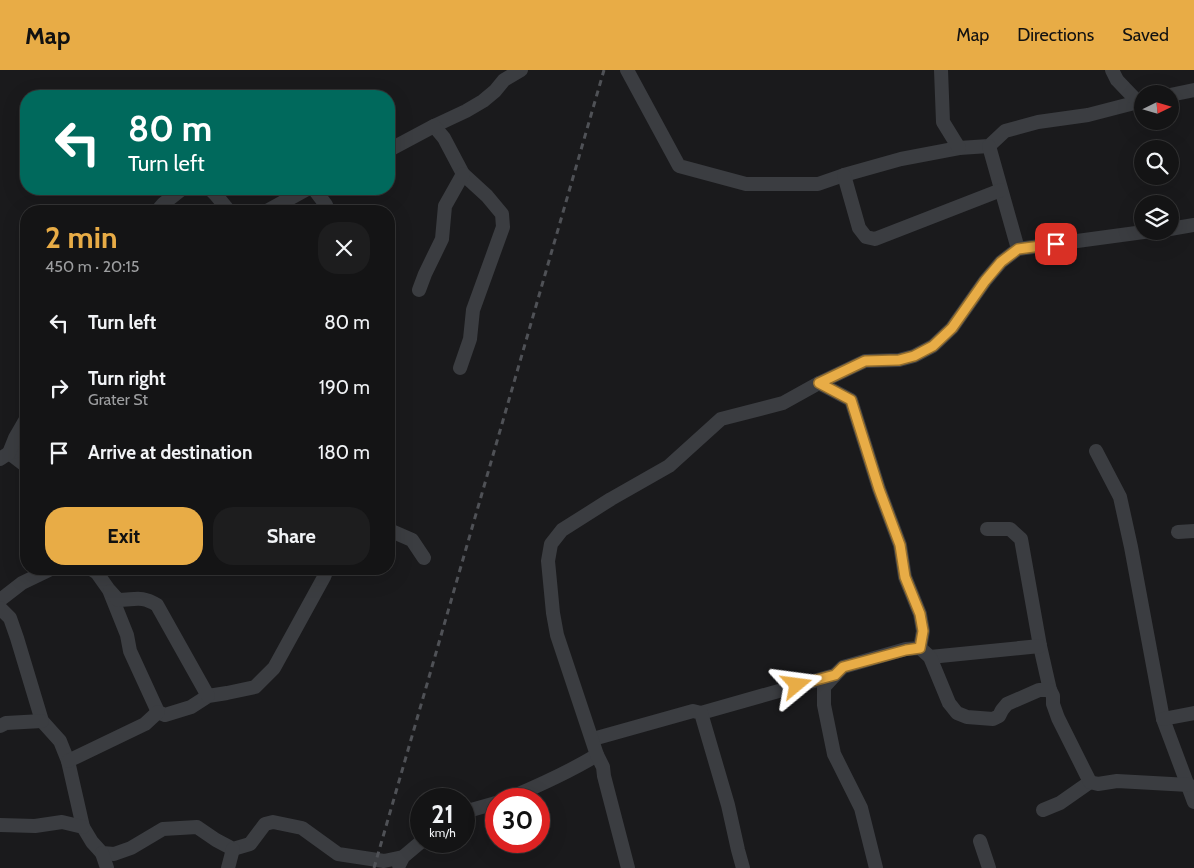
<!DOCTYPE html>
<meta charset="utf-8">
<style>
:root{--surface:#141415;--page:#1d1d1e;--text:#f1f3f6;--muted:#9d9ea0;--line:#333334;--accent:#e8ac46}
body{margin:0;font-family:Cabin,sans-serif;background:var(--page);color:var(--text);height:100vh;display:flex;flex-direction:column;font-size:19px;white-space:nowrap}
*{box-sizing:border-box;margin:0}
p{font-size:16px;color:var(--muted)}
.icon{flex:none;width:28px;height:28px;fill:none;stroke:currentColor;stroke-width:2;stroke-linecap:round;stroke-linejoin:round}
.map{position:relative;flex:1;overflow:hidden}
.panel{position:absolute;left:20px;top:135px;width:375px;height:370px;display:flex;flex-direction:column;background:var(--surface);border-radius:20px;box-shadow:0 5px 20px #0002,0 0 0 1px var(--line)}
.panel>*{flex:none}
.top-card{position:absolute;left:20px;top:20px;width:375px;height:105px;border-radius:20px;box-shadow:0 5px 20px #0002,0 0 0 1px var(--line);background:#00695c;color:#fff;overflow:hidden}
.needle{width:32px;rotate:85deg}
.fabs{position:absolute;left:1134px;top:15px;display:grid;gap:10px}
.fabs a{display:grid;place-items:center;width:45px;height:45px;border-radius:50%;background:var(--surface);box-shadow:0 5px 20px #0002,0 0 0 1px var(--line);font-size:25px}
.speed{position:absolute;left:410px;top:718px;display:flex;gap:10px;font-size:25px;font-weight:700;text-align:center}
.speed>*{display:grid;place-content:center;width:65px;height:65px;border-radius:50%;background:var(--surface);box-shadow:0 5px 20px #0002,0 0 0 1px var(--line);line-height:1}
.speed small{font-size:12px;font-weight:400}
.speed .limit{border:8px solid #d22;background:#fff;color:#111}
.pin{position:absolute;display:grid;place-items:center;width:42px;height:42px;color:#fff;margin:-21px;border-radius:10px;box-shadow:0 2px 8px #0006}
.me{position:absolute;width:55px;margin:-28px;rotate:74deg;stroke-linejoin:round;filter:drop-shadow(0 0 4px #0008)}
.turn{display:flex;align-items:center;gap:18px;height:105px;padding:0 25px;font-size:22px}
.turn .icon{width:65px;height:65px;stroke-width:2.5}
.turn b{display:block;font-size:35px;line-height:42px}
.round{display:grid;place-items:center;flex:none;width:52px;height:52px;border-radius:20px;background:var(--page)}
.overview{display:flex;align-items:center;justify-content:space-between;height:85px;padding:0 25px}
h1{font-size:30px;font-weight:800;line-height:38px;color:var(--accent)}
.cta{display:flex;gap:10px;margin-top:auto;padding:10px 25px}
.cta a{flex:1;height:58px;border-radius:20px;background:var(--accent);color:#111;font-size:20px;font-weight:800;line-height:58px;text-align:center}
.cta a+a{background:var(--page);color:var(--text)}
ul{padding:0;list-style:none}
li{display:flex;align-items:center;gap:15px;height:65px;padding:0 25px}
li div{flex:1}
li b{display:block;font-size:19px}
li em{font-style:normal}
header{display:flex;align-items:center;gap:30px;box-sizing:border-box;height:70px;padding:0 25px;background:var(--accent);color:#111}
header strong{font-size:24px}
nav{display:flex;gap:28px;margin-inline-start:auto;font-size:18px}
.map>svg:first-child{display:block}
</style>
<header>
<strong>Map</strong>
<nav><a>Map</a><a>Directions</a><a>Saved</a></nav>
</header>
<div class="map">
<svg width="1194" height="798" viewBox="0 0 1194 798">
<rect width="100%" height="100%" fill="#1a1a1c"/>
<g fill="none" stroke-linecap="round" stroke-linejoin="round">
<!-- minor -->
<g stroke="#3b3d41" stroke-width="14">
<path d="M627,0L679,96L746,114H818L844,105L901,89L959,78L989,76L1005,61L1038,52L1088,45L1142,31"/>
<path d="M941,0L943,52L959,78"/>
<path d="M1112,0L1117,10L1138,32"/>
<path d="M1170,25L1194,20"/>
<path d="M434,56L466,41L483,31L495,21L504,10L521,0"/>
<path d="M989,76L1018,179"/>
<path d="M389,80L434,56L444,68L463,104L487,126L502,144L503,157L473,240L470,269L460,298"/>
<path d="M844,105L859,158L866,167L875,169L1001,120"/>
<path d="M201,119H210L216,125L229,141"/>
<path d="M314,119L326,135L328,141"/>
<path d="M157,141L163,134L182,119"/>
<path d="M267,141L307,119"/>
<path d="M1170,159L1194,155"/>
<path d="M419,220L425,204L442,169L445,136L463,104"/>
<path d="M819,313L851,330L879,419L900,475L905,507L920,544L923,561L920,578"/>
<path d="M1096,381L1120,427L1131,477L1163,649L1194,732"/>
<path d="M9,383L26,396"/>
<path d="M9,383L26,378"/>
<path d="M0,389L9,383L15,368L26,349"/>
<path d="M987,459H1010L1021,469L1040,576L1050,620"/>
<path d="M389,460L412,470L424,488"/>
<path d="M1178,462L1194,461"/>
<path d="M91,499L97,503L109,520L127,565L130,581L158,642L165,645L191,637L208,626L227,623L255,617L274,598L324,507L327,499"/>
<path d="M110,521L118,530C135,530 141,525 157,535L208,626"/>
<path d="M0,530L22,513L51,499"/>
<path d="M0,538L10,548L17,568L42,651L60,671L68,691L83,757L92,772L102,783L114,784L131,778L163,759L197,757L216,770L233,779L250,774L265,754L273,752L302,758L338,784L384,791L403,787"/>
<path d="M930,587L1040,576"/>
<path d="M701,643L835,605"/>
<path d="M1163,649L1194,643"/>
<path d="M0,656L6,653L42,651"/>
<path d="M593,669L693,641L701,643L728,735L738,780L743,798"/>
<path d="M68,691L145,654L158,642"/>
<path d="M507,729C538,716 569,702 597,685"/>
<path d="M1043,740L1060,733L1090,712"/>
<path d="M464,742L496,733"/>
<path d="M0,755L35,756L62,752L83,757"/>
<path d="M980,771L989,798"/>
<path d="M102,783L107,798"/>
<path d="M399,795L403,787L422,771"/>
<path d="M228,798L233,779"/>
<path d="M628,798L604,706L603,697L597,685L557,565L553,543L548,491L551,474L562,460L611,429L669,396L721,349L783,333L819,313L865,291L899,290L914,286L933,276L952,258L985,211L1001,192L1018,179L1151,161"/>
<path d="M876,798L861,738L834,684L824,635V617L835,605L843,597L906,579L920,578L930,587L949,633L957,643L967,647L993,649L999,646L1002,640L1007,634L1039,620H1050L1053,626V634L1058,648L1090,712L1098,714L1117,711L1189,715"/>
</g>
<!-- rail -->
<path stroke="#4f5156" stroke-width="3" stroke-dasharray="6 5" stroke-linecap="butt" d="M374,798L604,0"/>
</g>
<g fill="none" stroke-linecap="round" stroke-linejoin="round">
<defs>
<path id="route" d="M797,615L835,605L843,597L906,580L920,578L923,561L920,544L905,507L900,475L879,419L851,330L819,313L865,291L899,290L914,286L933,276L952,258L985,211L1001,192L1018,179L1056,174"/>
</defs>
<!-- route casing -->
<use href="#route" stroke="#97702e" stroke-width="12"/>
<!-- route -->
<use href="#route" stroke="#e8ac46" stroke-width="9"/>
</g>
</svg>
<div class="fabs">
<a><svg class="needle" viewBox="-14 -14 28 28"><path d="M0-13l5 13h-10z" fill="#e53935"/><path d="M0 13l5-13h-10z" fill="#9d9ea0"/></svg></a>
<a><svg class="icon" aria-label="search" viewBox="0 0 24 24"><circle cx="10" cy="10" r="6"/><path d="M15 15l6 6"/></svg></a>
<a><svg class="icon" aria-label="layers" viewBox="0 0 24 24"><path d="M12 4l9 5-9 5-9-5zM3 14l9 5 9-5"/></svg></a>
</div>
<div class="speed"><div>21<small>km/h</small></div><div class="limit">30</div></div>
<div class="pin" style="left:1056px;top:174px;background:#d93025"><svg class="icon" aria-label="arrive" viewBox="0 0 24 24"><path d="M6 21V4h12l-3 4 3 4H6"/></svg></div>
<svg class="me" style="left:797px;top:615px" viewBox="-20 -20 40 40"><path d="M0-17L14 15 0 8-14 15z" fill="#e8ac46" stroke="#fff" stroke-width="4"/></svg>
<div class="top-card">
<div class="turn"><svg class="icon" aria-label="left" viewBox="0 0 24 24"><path d="M17 20v-9H6M10 6l-5 5 5 5"/></svg><div><b>80 m</b>Turn left</div></div>
</div>
<section class="panel">
<div class="overview"><div><h1>2 min</h1><p>450 m · 20:15</p></div><a class="round"><svg class="icon" aria-label="close" viewBox="0 0 24 24"><path d="M6 6l12 12M18 6L6 18"/></svg></a></div>
<ul>
<li><svg class="icon" aria-label="left" viewBox="0 0 24 24"><path d="M17 20v-9H6M10 6l-5 5 5 5"/></svg><div><b>Turn left</b></div><em>80 m</em></li>
<li><svg class="icon" aria-label="right" viewBox="0 0 24 24"><path d="M7 20v-9h11M14 6l5 5-5 5"/></svg><div><b>Turn right</b><p>Grater St</p></div><em>190 m</em></li>
<li><svg class="icon" aria-label="arrive" viewBox="0 0 24 24"><path d="M6 21V4h12l-3 4 3 4H6"/></svg><div><b>Arrive at destination</b></div><em>180 m</em></li>
</ul>
<div class="cta"><a>Exit</a><a>Share</a></div>
</section>
</div>
